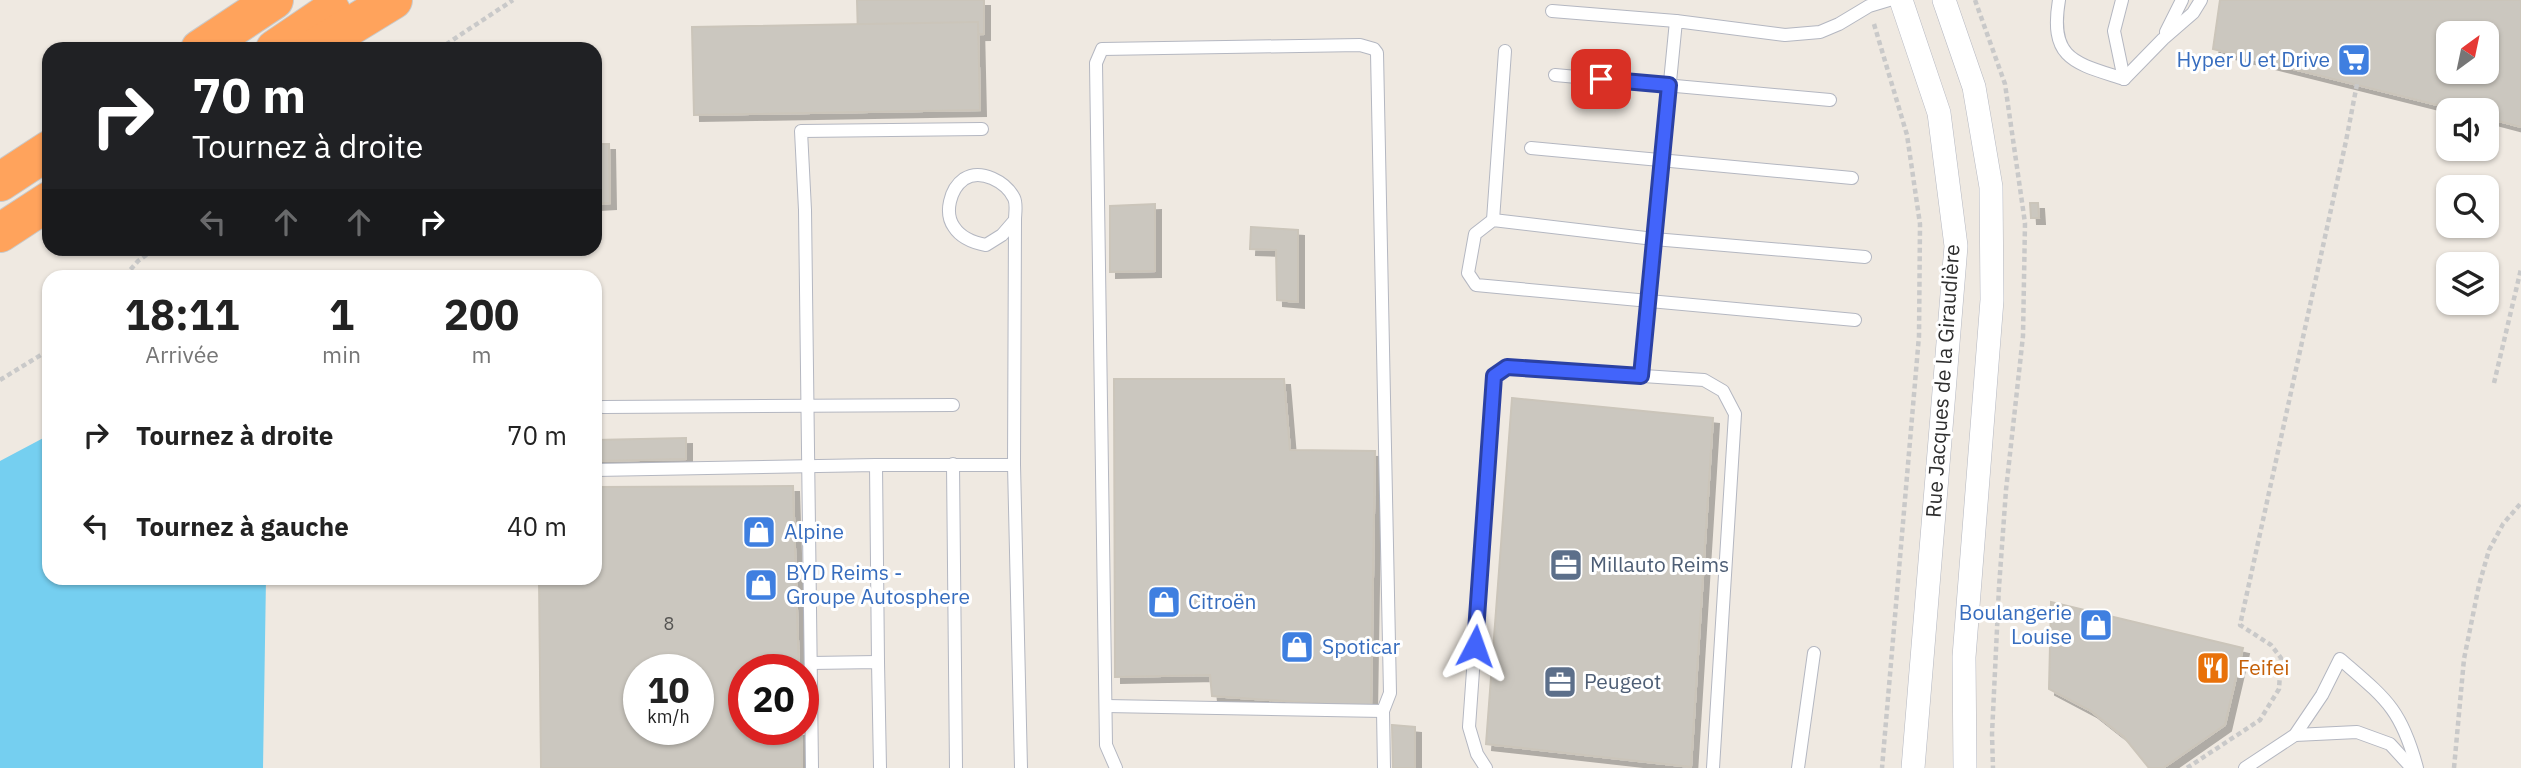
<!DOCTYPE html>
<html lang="fr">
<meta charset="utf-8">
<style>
:root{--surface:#fff;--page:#f2f2f2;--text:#222;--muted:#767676}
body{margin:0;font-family:"IBM Plex Sans",sans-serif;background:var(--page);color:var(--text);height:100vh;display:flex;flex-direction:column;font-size:26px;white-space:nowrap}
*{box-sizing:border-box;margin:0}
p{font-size:23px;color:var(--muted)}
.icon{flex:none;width:38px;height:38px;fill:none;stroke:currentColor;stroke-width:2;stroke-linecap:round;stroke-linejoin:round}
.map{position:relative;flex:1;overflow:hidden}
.details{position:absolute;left:42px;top:270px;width:560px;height:315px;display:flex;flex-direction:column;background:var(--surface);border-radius:21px;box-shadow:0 2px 5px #0004}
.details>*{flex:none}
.guide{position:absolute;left:42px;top:42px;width:560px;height:214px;border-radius:21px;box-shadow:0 2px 5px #0004;background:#202124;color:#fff;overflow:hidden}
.needle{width:46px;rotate:33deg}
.controls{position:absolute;left:2436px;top:21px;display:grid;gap:14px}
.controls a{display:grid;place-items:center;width:63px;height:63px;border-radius:14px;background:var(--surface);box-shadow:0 2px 5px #0004;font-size:35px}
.speed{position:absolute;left:623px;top:654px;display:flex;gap:14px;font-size:35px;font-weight:700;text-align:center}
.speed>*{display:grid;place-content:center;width:91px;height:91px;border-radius:50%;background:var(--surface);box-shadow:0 2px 5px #0004;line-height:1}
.speed small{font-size:18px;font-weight:400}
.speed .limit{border:10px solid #d22;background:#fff;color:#111}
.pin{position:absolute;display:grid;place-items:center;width:60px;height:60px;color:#fff;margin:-30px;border-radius:14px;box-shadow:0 4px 10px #0006}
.me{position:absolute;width:77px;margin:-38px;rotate:4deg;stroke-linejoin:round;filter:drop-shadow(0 0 5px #0008)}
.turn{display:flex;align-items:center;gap:24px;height:147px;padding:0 35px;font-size:32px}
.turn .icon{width:91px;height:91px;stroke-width:2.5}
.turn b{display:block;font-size:49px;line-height:60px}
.lanes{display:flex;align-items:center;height:66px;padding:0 35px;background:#0003;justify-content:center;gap:35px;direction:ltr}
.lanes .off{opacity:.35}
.eta{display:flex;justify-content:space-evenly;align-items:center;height:119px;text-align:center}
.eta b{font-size:42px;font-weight:700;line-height:49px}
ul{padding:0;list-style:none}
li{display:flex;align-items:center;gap:21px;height:91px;padding:0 35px}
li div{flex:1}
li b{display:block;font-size:26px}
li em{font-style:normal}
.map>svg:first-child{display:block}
</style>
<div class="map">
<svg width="2521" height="768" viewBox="0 0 2521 768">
<defs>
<filter id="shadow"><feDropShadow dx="6" dy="6" stdDeviation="0" flood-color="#0004"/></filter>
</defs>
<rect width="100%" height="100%" fill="#efe9e1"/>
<!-- water -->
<path fill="#75cff0" d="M49,435V578H266L263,768H0V461Z"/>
<!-- building -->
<g fill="#cbc7bf" stroke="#cbc5ba" stroke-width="2" fill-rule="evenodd" filter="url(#shadow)">
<path d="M857,0H984V34L858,36Z"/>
<path d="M2220,0H2521V127L2487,118V110H2457L2213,49ZM2448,33H2487V72H2448Z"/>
<path d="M978,22L980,110L694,115L692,27Z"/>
<path d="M595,144H609L610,203L595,204Z"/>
<path d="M2030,203H2038L2039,218H2031Z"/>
<path d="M1155,204V271L1110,272V206Z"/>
<path d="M1251,227L1298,230V302L1277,300L1276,250L1250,249Z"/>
<path d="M1114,379H1284L1290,450L1375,451L1371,707L1212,696L1210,675L1115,677Z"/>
<path d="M1512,398L1713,418L1691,767L1486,744Z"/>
<path d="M686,438V459L595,461V440Z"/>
<path d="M793,486L799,670H744V730H801L802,768H541L539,578H595V487ZM639,670H698V730H639Z"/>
<path d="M2051,602L2243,648L2225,725L2163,768H2149L2124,737L2091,711L2049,689Z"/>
<path d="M1392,725L1415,727V768H1393Z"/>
</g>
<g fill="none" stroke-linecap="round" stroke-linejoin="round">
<defs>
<g id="lane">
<path d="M2059,0C2049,60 2075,63 2124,79"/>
<path d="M2122,0L2114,31L2124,79"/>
<path d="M1552,11L1676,21"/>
<path d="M2166,32L2182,0"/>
<path d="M1555,75L1830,100"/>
<path d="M2124,79L2163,39L2193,13L2201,0"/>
<path d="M1531,148L1852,178"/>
<path d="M1015,220L1002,235L986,245C975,243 961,238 954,227C944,213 950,189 964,179C981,168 1006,182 1014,198C1017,204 1015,213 1015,220L1014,465L1021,768"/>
<path d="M1493,220L1505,51"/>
<path d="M1855,320L1476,285L1468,273L1475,234L1493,220L1654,239L1865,257"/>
<path d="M1641,376L1676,21L1785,35L1820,32L1839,24L1869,6L1889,0"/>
<path d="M603,407L953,405"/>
<path d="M953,464L956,768"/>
<path d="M876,465H1014"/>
<path d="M595,470L876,465L878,662"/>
<path d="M811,663L878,662L880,768"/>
<path d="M1106,706L1383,711"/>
<path d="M2295,735L2357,732L2390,744L2412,768"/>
<path d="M812,768L805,210L801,131L982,129"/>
<path d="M1116,768L1106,745L1096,63L1102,49L1360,45L1374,49L1377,53L1390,693L1383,711L1384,768"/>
<path d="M1486,768L1477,754L1469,727L1494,376L1507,367L1704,380L1723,391L1735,414L1713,768"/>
<path d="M1798,768L1814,653"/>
<path d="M2245,768L2295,735L2322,695L2340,659C2385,698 2401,708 2417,768"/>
</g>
<g id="street">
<path d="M1901,0L1939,113L1956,246L1913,768"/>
<path d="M1944,0L1974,87L1991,187L1992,300L1964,657L1965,768"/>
</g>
<g id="highway">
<path d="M200,49L274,0"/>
<path d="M275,49L331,11"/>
<path d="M313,49L393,0"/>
<path d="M0,182L49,150"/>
<path d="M0,233L49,201"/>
</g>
</defs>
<!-- lane casing -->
<use href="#lane" stroke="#b4b7c1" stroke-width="14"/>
<!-- street casing -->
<use href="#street" stroke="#b4b7c1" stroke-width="24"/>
<!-- highway casing -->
<use href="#highway" stroke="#c9c9c9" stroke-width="40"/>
<!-- path -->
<g stroke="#c9c9c9" stroke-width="4.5" stroke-dasharray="5 3.5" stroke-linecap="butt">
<path d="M1975,0L2005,84L2025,223L2023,336L2006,490L1999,587L1992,734L1993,768"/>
<path d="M1874,24L1907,135L1920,224L1919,336L1882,768"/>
<path d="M439,49L513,0"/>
<path d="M125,276L138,261L156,248"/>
<path d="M0,380L49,350"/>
<path d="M2494,383L2521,269"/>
<path d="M2187,768L2260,720L2279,689L2281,658L2271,645L2240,625L2346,141L2357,84"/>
<path d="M2454,768L2464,659L2479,585L2489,550L2503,524L2521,503"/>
</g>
<!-- lane -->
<use href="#lane" stroke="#fff" stroke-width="12"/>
<!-- street -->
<use href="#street" stroke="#fff" stroke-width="23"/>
<!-- highway -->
<use href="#highway" stroke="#ffa35c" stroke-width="38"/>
</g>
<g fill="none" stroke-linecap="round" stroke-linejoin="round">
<defs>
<path id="route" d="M1475,646L1494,376L1507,367L1641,376L1669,85L1601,79"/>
</defs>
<!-- route casing -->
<use href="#route" stroke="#2b41a3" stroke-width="18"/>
<!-- route -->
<use href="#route" stroke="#4264fb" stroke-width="12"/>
</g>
<!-- icons -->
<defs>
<symbol id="supermarket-square" viewBox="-11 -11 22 22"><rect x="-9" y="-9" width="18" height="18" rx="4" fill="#3f7fe0" stroke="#fff"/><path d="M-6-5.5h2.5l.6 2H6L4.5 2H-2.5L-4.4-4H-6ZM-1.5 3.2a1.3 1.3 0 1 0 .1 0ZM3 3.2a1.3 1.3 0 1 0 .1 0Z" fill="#fff"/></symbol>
<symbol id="shop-square" viewBox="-11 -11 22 22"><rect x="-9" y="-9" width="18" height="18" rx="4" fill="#3f7fe0" stroke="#fff"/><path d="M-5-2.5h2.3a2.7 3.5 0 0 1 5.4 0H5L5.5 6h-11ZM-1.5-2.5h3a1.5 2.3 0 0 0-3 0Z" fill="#fff"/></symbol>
<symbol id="office-square" viewBox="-11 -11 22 22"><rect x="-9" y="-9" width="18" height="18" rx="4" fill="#5c6f8a" stroke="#fff"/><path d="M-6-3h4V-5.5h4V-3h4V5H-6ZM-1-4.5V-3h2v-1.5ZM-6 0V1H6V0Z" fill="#fff"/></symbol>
<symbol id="restaurant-square" viewBox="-11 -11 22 22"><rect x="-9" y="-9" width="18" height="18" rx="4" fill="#e8710a" stroke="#fff"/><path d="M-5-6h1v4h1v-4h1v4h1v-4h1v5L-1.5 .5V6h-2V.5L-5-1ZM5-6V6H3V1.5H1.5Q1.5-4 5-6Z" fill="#fff"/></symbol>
</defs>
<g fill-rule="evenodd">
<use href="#supermarket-square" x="2335" y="41" width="38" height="38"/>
<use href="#shop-square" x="740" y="513" width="38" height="38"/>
<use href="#office-square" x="1547" y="546" width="38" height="38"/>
<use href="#shop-square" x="742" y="566" width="38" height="38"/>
<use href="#shop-square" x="1145" y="583" width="38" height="38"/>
<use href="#shop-square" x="2077" y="606" width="38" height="38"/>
<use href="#shop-square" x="1278" y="628" width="38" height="38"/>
<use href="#restaurant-square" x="2194" y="649" width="38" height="38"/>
<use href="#office-square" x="1541" y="663" width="38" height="38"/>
</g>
<g text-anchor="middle" stroke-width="6" stroke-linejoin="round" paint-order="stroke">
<!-- number labels -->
<g font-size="18" fill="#555452">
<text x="669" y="630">8</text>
</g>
<!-- shop labels -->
<g font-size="21" fill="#366cbe" stroke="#fff" text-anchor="start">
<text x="2330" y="67" text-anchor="end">Hyper U et Drive</text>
<text x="784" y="539">Alpine</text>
<text x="786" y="580">BYD Reims -<tspan x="786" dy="24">Groupe Autosphere</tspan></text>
<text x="1188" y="609">Citroën</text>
<text x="2072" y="620" text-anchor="end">Boulangerie<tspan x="2072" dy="24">Louise</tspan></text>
<text x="1322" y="654">Spoticar</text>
</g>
<!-- street labels -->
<g font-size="21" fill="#2e2e2e" stroke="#fff">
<text transform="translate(1943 381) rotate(-86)" y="7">Rue Jacques de la Giraudière</text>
</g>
<!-- service labels -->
<g font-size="21" fill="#4e5e75" stroke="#fff" text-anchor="start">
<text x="1590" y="572">Millauto Reims</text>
<text x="1584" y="689">Peugeot</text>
</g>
<!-- food labels -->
<g font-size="21" fill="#c56008" stroke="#fff" text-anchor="start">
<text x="2238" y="675">Feifei</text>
</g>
</g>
</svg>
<div class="controls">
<a><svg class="needle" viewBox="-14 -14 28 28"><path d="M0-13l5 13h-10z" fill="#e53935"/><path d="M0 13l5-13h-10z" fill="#767676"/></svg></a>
<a><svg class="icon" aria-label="sound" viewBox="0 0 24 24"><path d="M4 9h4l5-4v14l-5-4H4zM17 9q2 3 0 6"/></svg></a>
<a><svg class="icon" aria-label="search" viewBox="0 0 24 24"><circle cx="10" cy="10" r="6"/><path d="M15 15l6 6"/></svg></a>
<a><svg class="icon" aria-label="layers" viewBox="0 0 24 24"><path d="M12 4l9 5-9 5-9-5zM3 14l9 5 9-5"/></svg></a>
</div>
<div class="speed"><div>10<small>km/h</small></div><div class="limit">20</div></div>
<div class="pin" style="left:1601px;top:79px;background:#d93025"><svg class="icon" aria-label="arrive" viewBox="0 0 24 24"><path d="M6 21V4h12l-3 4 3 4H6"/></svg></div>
<svg class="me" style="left:1475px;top:646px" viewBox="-20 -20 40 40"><path d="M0-17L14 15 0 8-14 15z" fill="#4264fb" stroke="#fff" stroke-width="4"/></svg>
<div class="guide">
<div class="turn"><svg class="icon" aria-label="right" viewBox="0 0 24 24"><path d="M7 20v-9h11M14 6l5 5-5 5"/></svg><div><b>70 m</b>Tournez à droite</div></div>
<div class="lanes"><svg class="icon off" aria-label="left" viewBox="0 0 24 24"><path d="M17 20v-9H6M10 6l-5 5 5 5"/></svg><svg class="icon off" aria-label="ahead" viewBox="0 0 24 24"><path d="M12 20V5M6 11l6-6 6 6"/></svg><svg class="icon off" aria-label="ahead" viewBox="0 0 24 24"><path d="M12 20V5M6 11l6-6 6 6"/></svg><svg class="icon" aria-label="right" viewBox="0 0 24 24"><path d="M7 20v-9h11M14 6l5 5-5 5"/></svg></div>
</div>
<section class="details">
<div class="eta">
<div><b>18:11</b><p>Arrivée</p></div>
<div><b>1</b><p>min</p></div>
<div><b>200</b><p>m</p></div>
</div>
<ul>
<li><svg class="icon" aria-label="right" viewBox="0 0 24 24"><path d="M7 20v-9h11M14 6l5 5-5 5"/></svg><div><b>Tournez à droite</b></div><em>70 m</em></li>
<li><svg class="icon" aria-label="left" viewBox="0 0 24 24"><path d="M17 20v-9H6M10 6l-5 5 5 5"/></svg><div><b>Tournez à gauche</b></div><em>40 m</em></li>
</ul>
</section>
</div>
